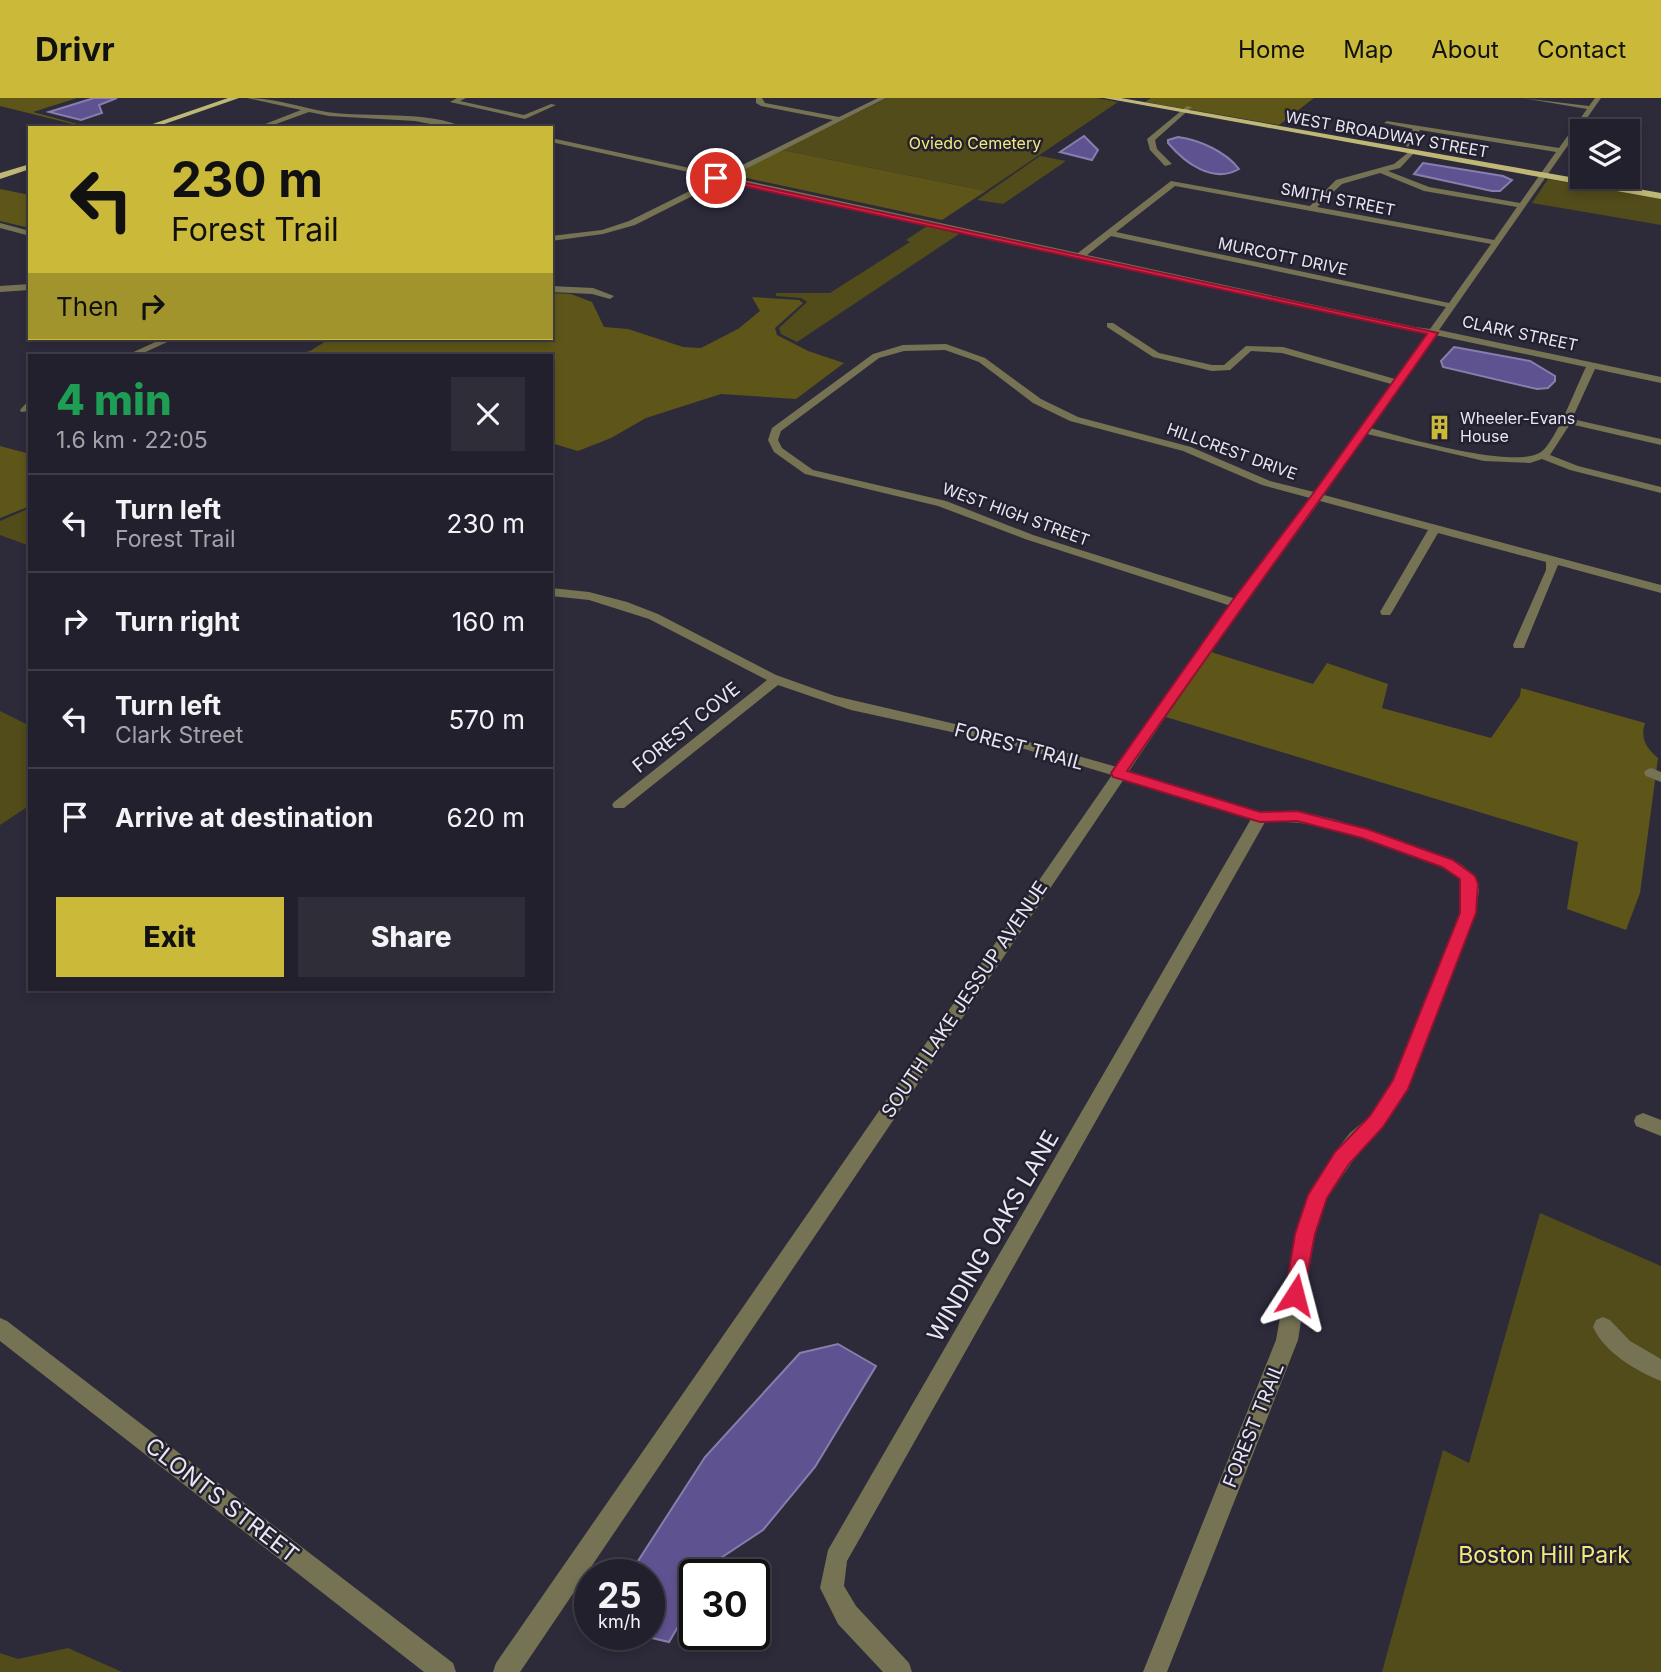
<!DOCTYPE html>
<meta charset="utf-8">
<style>
:root{--surface:#22202c;--page:#2e2d38;--text:#f1f3f6;--muted:#a2a3a9;--line:#3f3e48;--accent:#cbba39}
body{margin:0;font-family:Inter,sans-serif;background:var(--page);color:var(--text);height:100vh;display:flex;flex-direction:column;font-size:26px;white-space:nowrap}
*{box-sizing:border-box;margin:0}
p{font-size:23px;color:var(--muted)}
.icon{flex:none;width:38px;height:38px;fill:none;stroke:currentColor;stroke-width:2;stroke-linecap:round;stroke-linejoin:round}
.map{position:relative;flex:1;overflow:hidden}
.details{position:absolute;left:28px;top:256px;width:525px;height:637px;display:flex;flex-direction:column;background:var(--surface);border-radius:0px;box-shadow:0 4px 10px #0003,0 0 0 2px var(--line)}
.details>*{flex:none}
.top-card{position:absolute;left:28px;top:28px;width:525px;height:214px;border-radius:0px;box-shadow:0 4px 10px #0003,0 0 0 2px var(--line);background:#cbba39;color:#111;overflow:hidden}
.fabs{position:absolute;left:1570px;top:21px;display:grid;gap:14px}
.fabs a{display:grid;place-items:center;width:70px;height:70px;border-radius:0px;background:var(--surface);box-shadow:0 4px 10px #0003,0 0 0 2px var(--line);font-size:35px}
.speed{position:absolute;left:574px;top:1461px;display:flex;gap:14px;font-size:35px;font-weight:700;text-align:center}
.speed>*{display:grid;place-content:center;width:91px;height:91px;border-radius:50%;background:var(--surface);box-shadow:0 4px 10px #0003,0 0 0 2px var(--line);line-height:1}
.speed small{font-size:18px;font-weight:400}
.speed .limit{border:4px solid #111;border-radius:10px;background:#fff;color:#111}
.pin{position:absolute;display:grid;place-items:center;width:60px;height:60px;color:#fff;margin:-30px;border:4px solid #fff;border-radius:50%;box-shadow:0 2px 7px #0007}
.me{position:absolute;width:77px;margin:-38px;rotate:9deg;stroke-linejoin:round;filter:drop-shadow(0 0 5px #0008)}
.turn{display:flex;align-items:center;gap:24px;height:147px;padding:0 28px;font-size:32px}
.turn .icon{width:91px;height:91px;stroke-width:2.5}
.turn b{display:block;font-size:49px;line-height:60px}
.then{display:flex;align-items:center;height:66px;padding:0 28px;background:#0003;gap:14px;font-size:26px}
.round{display:grid;place-items:center;flex:none;width:74px;height:74px;border-radius:0px;background:var(--page)}
.head{display:flex;align-items:center;justify-content:space-between;height:119px;padding:0 28px}
h1{font-size:42px;font-weight:800;line-height:52px;color:#1e9e55}
.action{display:flex;gap:14px;margin-top:auto;padding:14px 28px}
.action a{flex:1;height:80px;border-radius:0px;background:var(--accent);color:#111;font-size:28px;font-weight:800;line-height:80px;text-align:center}
.action a+a{background:var(--page);color:var(--text)}
ul{padding:0;list-style:none}
li{display:flex;align-items:center;gap:21px;height:98px;padding:0 28px;border-top:2px solid var(--line)}
li div{flex:1}
li b{display:block;font-size:26px}
li em{font-style:normal}
header{display:flex;align-items:center;gap:42px;box-sizing:border-box;height:98px;padding:0 35px;background:var(--accent);color:#111}
header strong{font-size:33px}
nav{display:flex;gap:38px;margin-inline-start:auto;font-size:24px}
.map>svg:first-child{display:block}
</style>
<header>
<strong>Drivr</strong>
<nav><a>Home</a><a>Map</a><a>About</a><a>Contact</a></nav>
</header>
<div class="map">
<svg width="1661" height="1574" viewBox="0 0 1661 1574">
<rect width="100%" height="100%" fill="#2d2b3a"/>
<!-- green -->
<g fill="#524b1a">
<path d="M887,0H1096L1118,4L986,93L782,52Z"/>
<path d="M1040,58L1066,63L1003,106L977,102Z"/>
<path d="M1548,81L1661,100V127L1532,105Z"/>
<path d="M927,128L959,136L797,244L781,236L779,230L807,204L801,200L776,198V195H830L910,144L906,142Z"/>
<path d="M30,410V448L0,437V423Z"/>
<path d="M0,613L30,628V707L0,727Z"/>
<path d="M1540,1115L1661,1168V1574H1382L1443,1352L1469,1365Z"/>
<path d="M68,1550L122,1574H0V1555L18,1561Z"/>
</g>
<!-- forest -->
<g fill="#5e5619">
<path d="M0,0H77L33,14L81,27L82,28H83L72,30L81,28L0,8Z"/>
<path d="M1151,0H1314L1279,27L1145,4Z"/>
<path d="M782,52L986,93L942,122L733,77Z"/>
<path d="M0,91L30,97V130L0,123Z"/>
<path d="M551,195L571,196L592,204L604,229L628,231L683,249L701,250L738,231L760,213L752,199L799,202L803,205L775,230L777,237L808,253L844,265L796,301L721,296L646,320L611,340L578,353L551,345V257H294L310,253L331,240H551Z"/>
<path d="M0,348L30,356V408L0,420Z"/>
<path d="M1211,554L1313,586L1327,565L1388,586L1382,610L1491,640L1520,598L1521,590L1645,625C1640,640 1646,650 1658,660L1640,795L1626,832L1567,811L1578,744L1166,619Z"/>
</g>
<!-- water -->
<g fill="#5f5290" stroke="#887ead" stroke-width="2">
<path d="M94,0H117L99,7L102,15L81,22L49,14Z"/>
<path d="M1084,38L1098,52L1092,62L1060,54Z"/>
<path d="M1178,39C1200,42 1226,54 1239,71C1213,86 1185,65 1168,45V42Z"/>
<path d="M1423,65L1503,78L1512,82L1500,93H1492L1414,76Z"/>
<path d="M1454,249L1530,263L1555,278V283L1548,290L1537,291L1443,269L1441,263Z"/>
<path d="M838,1246L876,1268L815,1369L763,1432L695,1477L686,1515L669,1544L639,1537L649,1536V1477H629L705,1359L800,1255Z"/>
</g>
<g fill="none" stroke-linecap="round" stroke-linejoin="round">
<!-- minor -->
<g fill="#767254" fill-rule="evenodd">
<path d="M247,0C274,0 300,9 327,14C370,20 427,12 466,30H451L415,23L329,18L309,14L265,30H255L301,12Z"/>
<path d="M457,0H466L460,3L524,17L551,6L556,7L525,21L450,4Z"/>
<path d="M756,0H762L765,5L839,19L878,0H886L730,79L1078,155L1171,83L1310,108L1336,82L1394,66L1410,53L1414,55L1400,70L1388,73L1429,89L1520,105L1556,54L1420,32L1408,49L1401,45L1413,31L1384,25L1387,23L1559,50L1587,11L1522,0L1589,8L1595,0H1601L1439,232L1661,279V285L1595,271L1572,321L1661,341V347L1570,326L1550,357L1578,368L1661,389V395L1570,372L1542,361L1530,365L1484,363L1367,336L1324,397L1661,487V495L1558,467L1525,547L1524,550H1514L1513,547L1546,472V464L1438,435L1392,514L1390,517H1382L1380,514L1428,432L1320,403L1202,565L1129,673L1260,714L1298,713L1333,721L1444,758L1462,767L1475,778L1479,791L1476,815L1407,990L1383,1029L1364,1047L1327,1100L1315,1136L1298,1242L1167,1574H1143L1276,1242L1295,1136L1308,1097L1335,1054L1350,1035L1369,1019L1393,982L1460,815L1462,786L1461,782L1451,774C1395,747 1328,721 1265,724L847,1463L844,1488L856,1508L909,1565L912,1574H883L838,1526L820,1490L828,1452L1251,721L1124,681L520,1574H493L496,1565L1112,677L1011,647L851,612L778,587L624,710H614L612,707L614,704L767,582L649,521L589,502L551,498V490L589,494L627,504L658,516L776,577L835,598L1011,639L1117,669L1231,508L1025,441L938,408L805,376L774,354L768,342L772,330L873,256L903,247L946,246L985,260L1041,301L1078,319L1191,349L1270,383L1314,394L1391,286L1282,255L1251,253L1230,272L1212,273L1153,259L1107,229V225H1113L1159,255L1212,267H1224L1246,248L1283,249L1395,281L1427,236L724,82L635,127L603,136L551,143V138L602,132L629,123L716,80L551,44V40L722,77L833,22L761,8L756,5ZM1380,75L1424,93L1517,109L1494,142L1317,109L1342,86ZM1175,88L1491,146L1449,205L1116,134ZM1111,138L1446,209L1430,231L1415,229L1087,157ZM1435,237L1586,269C1577,287 1555,345 1541,354C1514,372 1403,339 1370,330ZM945,252L979,264L1033,305L1070,323L1183,353L1262,387L1310,400L1236,501L1033,437L946,403L813,372L782,350L778,342L781,333L879,260L904,253Z"/>
<path d="M1187,8L1192,9L1155,42L1157,51L1172,66L1165,68L1150,52L1147,41Z"/>
<path d="M0,125L30,133V138L0,130Z"/>
<path d="M30,186V192L0,194V188Z"/>
<path d="M551,188L593,190L614,198L610,201L592,196L551,194Z"/>
<path d="M164,240H176L139,257H127Z"/>
<path d="M30,301V313L21,314L20,312Z"/>
<path d="M1651,670L1661,674V684L1646,678L1644,675L1646,672Z"/>
<path d="M1643,1015L1661,1022V1038L1636,1028L1634,1023L1636,1018Z"/>
<path d="M1603,1219L1610,1222L1630,1243L1661,1261V1283C1636,1273 1604,1254 1593,1229L1596,1222Z"/>
<path d="M0,1220L7,1223L453,1565L456,1574H424L0,1243Z"/>
</g>
<!-- major -->
<g fill="#bfb776" fill-rule="evenodd">
<path d="M228,0H239L153,30H141Z"/>
<path d="M1104,0H1121L1661,95V101Z"/>
<path d="M30,66V71L0,81V75Z"/>
</g>
</g>
<!-- route -->
<path fill="#e11d48" stroke="#92132f" stroke-width="2" d="M713,78L1438,235C1336,382 1229,525 1127,673L1260,714L1297,713L1367,731L1453,762L1475,778L1478,786L1476,815L1408,991L1383,1029L1349,1066L1327,1100L1315,1136L1302,1204L1295,1207L1288,1204L1285,1197L1295,1136L1308,1097L1335,1054L1370,1018L1393,982L1460,815V781L1442,769L1362,740L1297,723L1260,724L1113,679L1111,675L1232,503L1312,397L1427,236L716,82Z"/>
<!-- icons -->
<defs>
<symbol id="building-bare" viewBox="-9 -9 18 18"><path d="M-4-6H4V6H1V3H-1V6H-4ZM-2.5-4.3h1.7v1.8h-1.7ZM.8-4.3h1.7v1.8H.8ZM-2.5-1h1.7V.8h-1.7ZM.8-1h1.7V.8H.8Z" fill="#cbba39" stroke="#232130" stroke-width="2.5" paint-order="stroke"/></symbol>
</defs>
<g fill-rule="evenodd">
<use href="#building-bare" x="1422" y="312" width="35" height="35"/>
</g>
<g text-anchor="middle" stroke-width="5" stroke-linejoin="round" paint-order="stroke">
<!-- far-street labels -->
<g font-size="16" fill="#e8e6f1" stroke="#232130">
<text transform="translate(1387 36) rotate(10)" y="6">WEST BROADWAY STREET</text>
<text transform="translate(1338 101) rotate(11)" y="6">SMITH STREET</text>
<text transform="translate(1283 158) rotate(12)" y="6">MURCOTT DRIVE</text>
<text transform="translate(1520 235) rotate(12)" y="6">CLARK STREET</text>
<text transform="translate(1232 353) rotate(20)" y="6">HILLCREST DRIVE</text>
<text transform="translate(1016 416) rotate(20)" y="6">WEST HIGH STREET</text>
</g>
<!-- far-park labels -->
<g font-size="16" fill="#f6e77c" stroke="#232130">
<text x="975" y="51">Oviedo Cemetery</text>
</g>
<!-- far-poi labels -->
<g font-size="16" fill="#e8e6f1" stroke="#232130" text-anchor="start">
<text x="1460" y="326">Wheeler-Evans<tspan x="1460" dy="18">House</tspan></text>
</g>
<!-- street labels -->
<g font-size="19" fill="#e8e6f1" stroke="#232130">
<text transform="translate(686 629) rotate(-39)" y="7">FOREST COVE</text>
<text transform="translate(1019 648) rotate(15)" y="7">FOREST TRAIL</text>
<text transform="translate(964 901) rotate(-56)" y="7">SOUTH LAKE JESSUP AVENUE</text>
<text transform="translate(1253 1327) rotate(-68)" y="7">FOREST TRAIL</text>
</g>
<!-- near-street labels -->
<g font-size="23" fill="#e8e6f1" stroke="#232130">
<text transform="translate(993 1138) rotate(-60)" y="8">WINDING OAKS LANE</text>
<text transform="translate(222 1402) rotate(38)" y="8">CLONTS STREET</text>
</g>
<!-- near-park labels -->
<g font-size="23" fill="#f6e77c" stroke="#232130">
<text x="1544" y="1465">Boston Hill Park</text>
</g>
</g>
</svg>
<div class="fabs">
<a><svg class="icon" aria-label="layers" viewBox="0 0 24 24"><path d="M12 4l9 5-9 5-9-5zM3 14l9 5 9-5"/></svg></a>
</div>
<div class="speed"><div>25<small>km/h</small></div><div class="limit">30</div></div>
<div class="pin" style="left:716px;top:80px;background:#d93025"><svg class="icon" aria-label="arrive" viewBox="0 0 24 24"><path d="M6 21V4h12l-3 4 3 4H6"/></svg></div>
<svg class="me" style="left:1295px;top:1197px" viewBox="-20 -20 40 40"><path d="M0-17L14 15 0 8-14 15z" fill="#e11d48" stroke="#fff" stroke-width="4"/></svg>
<div class="top-card">
<div class="turn"><svg class="icon" aria-label="left" viewBox="0 0 24 24"><path d="M17 20v-9H6M10 6l-5 5 5 5"/></svg><div><b>230 m</b>Forest Trail</div></div>
<div class="then">Then<svg class="icon" aria-label="right" viewBox="0 0 24 24"><path d="M7 20v-9h11M14 6l5 5-5 5"/></svg></div>
</div>
<section class="details">
<div class="head"><div><h1>4 min</h1><p>1.6 km · 22:05</p></div><a class="round"><svg class="icon" aria-label="close" viewBox="0 0 24 24"><path d="M6 6l12 12M18 6L6 18"/></svg></a></div>
<ul>
<li><svg class="icon" aria-label="left" viewBox="0 0 24 24"><path d="M17 20v-9H6M10 6l-5 5 5 5"/></svg><div><b>Turn left</b><p>Forest Trail</p></div><em>230 m</em></li>
<li><svg class="icon" aria-label="right" viewBox="0 0 24 24"><path d="M7 20v-9h11M14 6l5 5-5 5"/></svg><div><b>Turn right</b></div><em>160 m</em></li>
<li><svg class="icon" aria-label="left" viewBox="0 0 24 24"><path d="M17 20v-9H6M10 6l-5 5 5 5"/></svg><div><b>Turn left</b><p>Clark Street</p></div><em>570 m</em></li>
<li><svg class="icon" aria-label="arrive" viewBox="0 0 24 24"><path d="M6 21V4h12l-3 4 3 4H6"/></svg><div><b>Arrive at destination</b></div><em>620 m</em></li>
</ul>
<div class="action"><a>Exit</a><a>Share</a></div>
</section>
</div>
